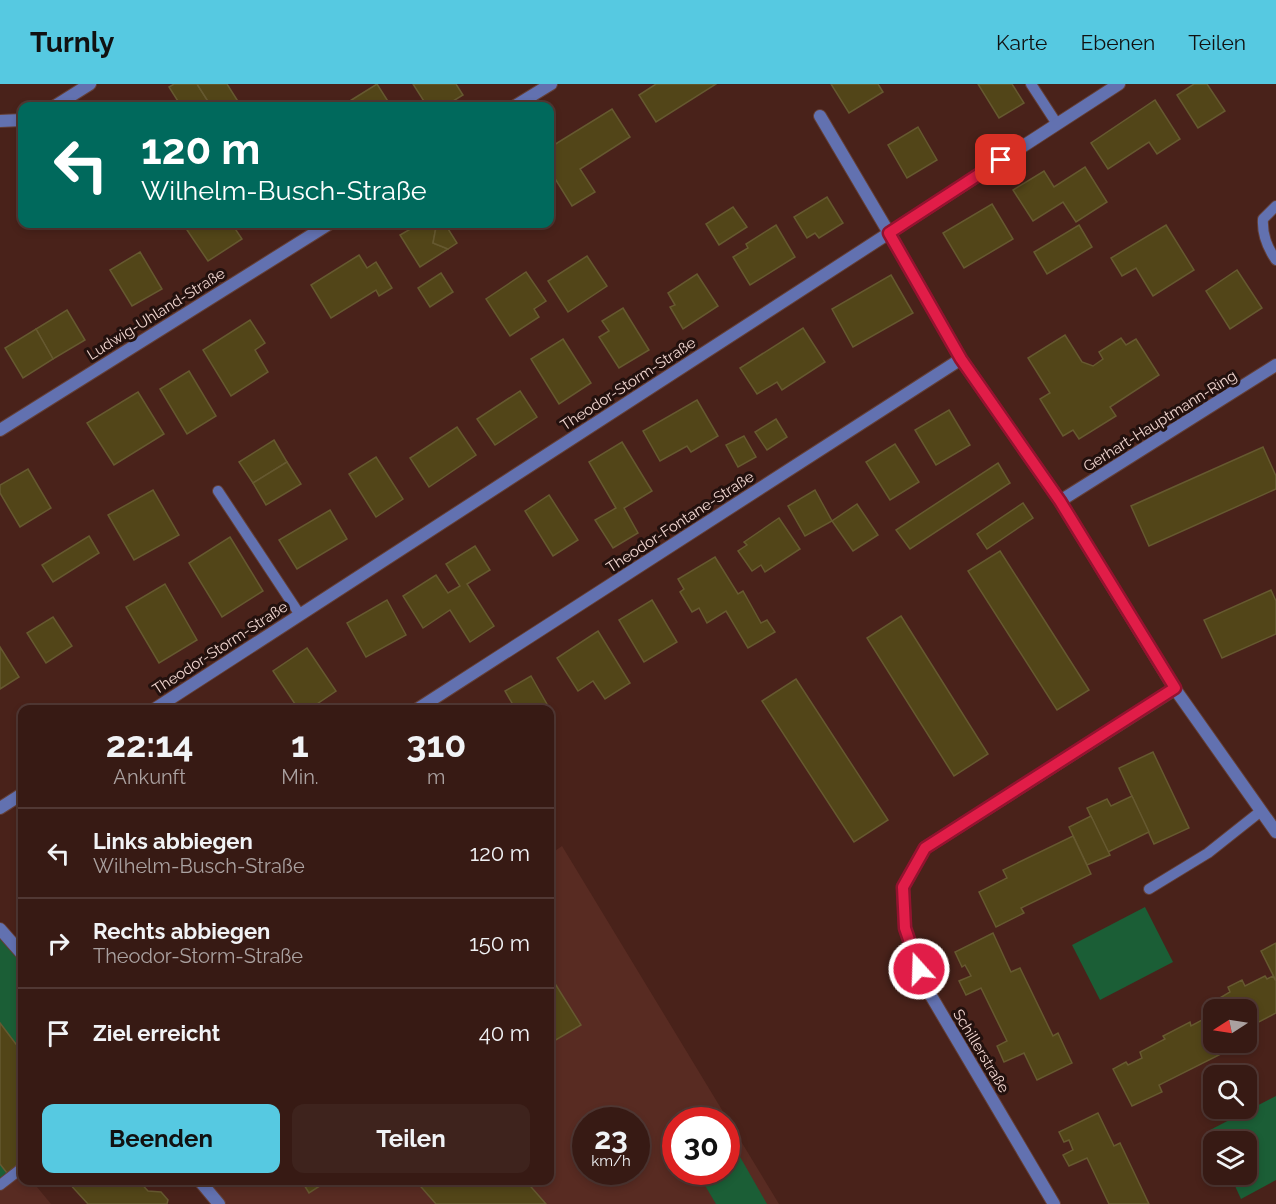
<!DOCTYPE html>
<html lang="de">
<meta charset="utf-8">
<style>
:root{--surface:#371a14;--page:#3e231d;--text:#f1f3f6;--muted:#aaa1a0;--line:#513834;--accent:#56c9e1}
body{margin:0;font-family:Raleway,sans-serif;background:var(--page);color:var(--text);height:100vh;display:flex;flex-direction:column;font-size:22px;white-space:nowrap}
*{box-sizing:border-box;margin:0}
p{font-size:20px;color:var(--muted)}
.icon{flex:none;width:33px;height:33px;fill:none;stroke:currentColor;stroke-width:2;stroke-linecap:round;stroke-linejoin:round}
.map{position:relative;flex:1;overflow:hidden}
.sheet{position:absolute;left:18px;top:621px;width:536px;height:480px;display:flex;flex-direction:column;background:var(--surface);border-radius:12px;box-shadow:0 3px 9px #0003,0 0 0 2px var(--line)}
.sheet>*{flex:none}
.hud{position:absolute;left:18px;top:18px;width:536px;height:126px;border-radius:12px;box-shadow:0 3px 9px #0003,0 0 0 2px var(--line);background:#00695c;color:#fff;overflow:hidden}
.needle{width:39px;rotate:258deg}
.buttons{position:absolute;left:1203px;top:915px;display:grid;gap:12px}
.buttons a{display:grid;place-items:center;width:54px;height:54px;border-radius:12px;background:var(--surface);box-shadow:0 3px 9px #0003,0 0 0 2px var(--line);font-size:30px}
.speed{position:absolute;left:572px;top:1023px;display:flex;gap:12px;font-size:30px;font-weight:700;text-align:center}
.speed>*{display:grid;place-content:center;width:78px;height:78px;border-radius:50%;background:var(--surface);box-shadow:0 3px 9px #0003,0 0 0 2px var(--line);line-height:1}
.speed small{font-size:15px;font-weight:400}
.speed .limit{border:9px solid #d22;background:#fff;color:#111}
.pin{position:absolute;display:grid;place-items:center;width:51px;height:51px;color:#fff;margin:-26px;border-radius:12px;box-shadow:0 3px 9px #0006}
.me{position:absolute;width:66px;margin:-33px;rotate:340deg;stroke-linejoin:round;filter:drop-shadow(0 0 4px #0008)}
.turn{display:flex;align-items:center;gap:21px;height:126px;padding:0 24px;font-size:27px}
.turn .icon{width:78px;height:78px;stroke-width:2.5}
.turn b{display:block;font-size:42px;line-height:51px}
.eta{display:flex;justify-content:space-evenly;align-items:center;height:102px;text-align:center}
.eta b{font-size:36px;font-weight:700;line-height:42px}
.cta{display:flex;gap:12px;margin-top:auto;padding:12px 24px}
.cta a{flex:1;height:69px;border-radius:12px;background:var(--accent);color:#111;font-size:24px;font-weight:700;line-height:69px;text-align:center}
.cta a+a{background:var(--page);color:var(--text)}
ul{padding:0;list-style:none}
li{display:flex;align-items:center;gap:18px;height:90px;padding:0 24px;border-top:2px solid var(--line)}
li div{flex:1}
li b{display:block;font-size:22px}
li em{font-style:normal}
header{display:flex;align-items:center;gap:36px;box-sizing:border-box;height:84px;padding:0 30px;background:var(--accent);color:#111}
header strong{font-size:28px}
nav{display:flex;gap:33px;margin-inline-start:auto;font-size:21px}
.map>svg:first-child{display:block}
</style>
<header>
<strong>Turnly</strong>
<nav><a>Karte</a><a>Ebenen</a><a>Teilen</a></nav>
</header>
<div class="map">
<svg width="1276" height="1120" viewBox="0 0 1276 1120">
<rect width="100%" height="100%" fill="#49221a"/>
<!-- built -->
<g fill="#582b22" fill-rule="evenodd">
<path d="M562,762L779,1120H219L199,1097L549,1096V771ZM585,1036H636V1088H585ZM675,1036H726V1088H675Z"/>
<path d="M22,1084V1096L32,1097L51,1120H0V1101Z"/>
</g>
<!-- park -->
<g fill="#1b5e36">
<path d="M1145,823L1173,878L1100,916L1072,861Z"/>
<path d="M0,845L22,870V1084L0,1101Z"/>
<path d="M1276,1012V1096L1241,1115L1230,1091L1246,1090V1058L1215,1057L1210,1046Z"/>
<path d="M731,1057L767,1120H716L697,1088H726V1060Z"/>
</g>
<!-- building -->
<g fill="#524518" stroke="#665930" stroke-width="1.5">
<path d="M174,0H197L211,22H181L169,3Z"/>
<path d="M197,0H227L239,19L233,22H211Z"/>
<path d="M377,0L391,22H347L345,20Z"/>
<path d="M413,0H456L463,11L445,22H427Z"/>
<path d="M656,0H716L656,38L639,11Z"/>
<path d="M831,0H878L883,8L849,29Z"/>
<path d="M978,0H1012L1024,19L999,34Z"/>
<path d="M1194,0H1207L1225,27L1198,44L1177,11Z"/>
<path d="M1155,16L1180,55L1157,70L1149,58L1108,85L1091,59Z"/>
<path d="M612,25L630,53L580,85L595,108L572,122L549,85V64Z"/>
<path d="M918,43L937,76L907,94L888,61Z"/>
<path d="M1085,83L1107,118L1076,138L1063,118L1033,137L1013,106L1044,87L1054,103Z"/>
<path d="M827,113L843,139L819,154L815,149L807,154L794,133Z"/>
<path d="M992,120L1013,155L964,184L943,149Z"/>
<path d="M733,123L747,143L719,161L706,140Z"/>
<path d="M197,140H232L242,155L208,177L187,146Z"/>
<path d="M419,140H433L436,143L433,159L448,165L420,183L400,151Z"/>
<path d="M442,140H445L457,159L448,165L433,159L436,143Z"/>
<path d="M776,141L795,173L750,201L733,173L748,164L746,160Z"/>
<path d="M1079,141L1092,163L1047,190L1034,168Z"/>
<path d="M1166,141L1194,186L1153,212L1136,184L1122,192L1111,174Z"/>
<path d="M140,168L162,205L132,222L110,186Z"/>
<path d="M359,171L367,184L376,178L392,204L379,212L376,206L331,234L311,201Z"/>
<path d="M587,172L607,202L568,228L548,197Z"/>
<path d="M1237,186L1262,224L1230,245L1206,207Z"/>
<path d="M526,188L546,217L534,225L539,233L510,252L486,215Z"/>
<path d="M441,189L453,208L430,223L418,204Z"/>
<path d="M697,190L718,222L683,245L670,223L675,221L668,209Z"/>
<path d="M891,191L913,229L853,263L832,225Z"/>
<path d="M623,224L649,266L619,284L599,253L609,247L602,237Z"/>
<path d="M67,226L85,256L53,275L36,245Z"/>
<path d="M250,236L265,259L255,266L268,288L231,312L203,266Z"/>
<path d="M803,244L825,278L782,306L777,298L757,310L740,284Z"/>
<path d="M36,245L53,275L23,294L5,264Z"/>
<path d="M1065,251L1082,278L1093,282L1103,275L1099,268L1121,254L1126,261L1136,255L1159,291L1110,323L1116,332L1079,355L1073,346L1063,352L1040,315L1050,309L1028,274Z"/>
<path d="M563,255L591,299L559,320L531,275Z"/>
<path d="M189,287L216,332L187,350L160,305Z"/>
<path d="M520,307L537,333L495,361L477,335Z"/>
<path d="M138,308L164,350L114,381L87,339Z"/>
<path d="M697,316L718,352L691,368L687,362L660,377L643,347Z"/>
<path d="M949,326L970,361L936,381L915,346Z"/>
<path d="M776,335L787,353L767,366L755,348Z"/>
<path d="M457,343L476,371L429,403L410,374Z"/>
<path d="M744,352L756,373L738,383L726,361Z"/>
<path d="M274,356L287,378L253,399L239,378Z"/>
<path d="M622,358L652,407L624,424L638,449L613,464L595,436L616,424L589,378Z"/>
<path d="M895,360L919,398L890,416L866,378Z"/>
<path d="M1263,363L1276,392V405L1149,462L1131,422Z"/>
<path d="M376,373L403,415L376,433L349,390Z"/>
<path d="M287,378L301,400L266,421L253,399Z"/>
<path d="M998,379L1010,399L910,465L896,446Z"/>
<path d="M28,385L51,424L20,443L0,409V401Z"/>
<path d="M153,406L179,451L134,476L108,431Z"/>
<path d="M815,406L832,437L805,452L788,422Z"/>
<path d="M549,411L578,456L553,472L525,427Z"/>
<path d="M1023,419L1033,434L987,465L977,450Z"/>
<path d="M857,420L878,451L853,467L832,437Z"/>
<path d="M330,426L347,455L297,485L279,456Z"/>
<path d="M779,434L800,465L765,488L761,481L752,487L738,467L747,461L744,458Z"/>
<path d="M89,452L99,469L53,498L42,481Z"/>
<path d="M230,453L263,507L222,533L189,479Z"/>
<path d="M475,462L490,486L467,500L494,542L470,558L450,526L423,544L403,512L436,491L448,509L460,502L446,480Z"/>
<path d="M1000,467L1089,606L1057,626L968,487Z"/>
<path d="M715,473L738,510L743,507L761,539L767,536L775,548L748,564L726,527L707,539L699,524L692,528L680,508L684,505L678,495Z"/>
<path d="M165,500L197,556L159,579L126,523Z"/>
<path d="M1271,506L1276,517V550L1222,574L1204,536Z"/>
<path d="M387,516L406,551L366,573L347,539Z"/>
<path d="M652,516L677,558L644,578L619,536Z"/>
<path d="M901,532L988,670L954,692L867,554Z"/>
<path d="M53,533L72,562L46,579L27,549Z"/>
<path d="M598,547L630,599L605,615L593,597L578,607L557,574Z"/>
<path d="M0,563L19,593L0,605Z"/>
<path d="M307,564L336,607L308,626H299L273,587Z"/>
<path d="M531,592L548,622L542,626H516L505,607Z"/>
<path d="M796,595L888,736L854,758L762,617Z"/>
<path d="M1153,668L1189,744L1154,760L1119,684Z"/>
<path d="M1132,712L1149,748L1108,768L1087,724L1107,715L1111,722Z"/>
<path d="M1091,732L1110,771L1087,781L1069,743Z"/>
<path d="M1073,752L1091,790L1021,824L1024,829L996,843L979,808L1007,794L1003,786Z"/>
<path d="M993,849L1011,888L1020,884L1053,952L1058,949L1072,979L1037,996L1024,969L1004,978L997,962L1007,957L981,904L966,911L959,897L971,892L965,881L962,883L955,868Z"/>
<path d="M1276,859V897L1261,867Z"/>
<path d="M549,890L581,941L549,960Z"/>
<path d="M1265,892L1267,895L1273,892L1276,897V929L1249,943L1251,947L1246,949V926H1214V958H1229L1222,962L1225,968L1159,1001L1162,1008L1132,1022L1113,985L1126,978L1128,981L1142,974L1140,968L1165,955L1163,952L1190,938L1191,942L1206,934L1203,928L1220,919L1218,915L1230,908L1228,903L1242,896L1245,902Z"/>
<path d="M0,939L22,968V1077L7,1089L0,1080Z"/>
<path d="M1098,1029L1114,1062L1120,1059L1149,1120H1109L1087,1074L1069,1082L1063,1071L1073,1066L1069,1056L1064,1058L1059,1048Z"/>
<path d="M138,1096L148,1107L161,1108L168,1116L167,1120H88L67,1097Z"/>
<path d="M301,1096H329L309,1109Z"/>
<path d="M415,1096H525L546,1120H436Z"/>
</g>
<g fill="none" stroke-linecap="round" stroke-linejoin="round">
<defs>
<g id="service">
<path d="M1031,0L1057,40"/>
<path d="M1276,122L1263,135C1262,151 1267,163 1276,176"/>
<path d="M218,407L300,531"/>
<path d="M1149,805L1208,769L1261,727"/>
<path d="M0,1101L22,1084"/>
</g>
<g id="minor">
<path d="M55,22L90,0"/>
<path d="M515,22L551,0"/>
<path d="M820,32L889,149L961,275L1060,417L1175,605L1276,748"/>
<path d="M0,37L22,36"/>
<path d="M0,346L329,140"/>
<path d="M1060,417L1276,281"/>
<path d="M153,626L1119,0"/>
<path d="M416,626L961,275"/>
<path d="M0,724L22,710"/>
<path d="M0,845L22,870"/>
<path d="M199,1096L219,1120"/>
<path d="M1054,1120L927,905L905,844L903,803L925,764L1175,605"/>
</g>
</defs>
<!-- service casing -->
<use href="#service" stroke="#643f37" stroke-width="12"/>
<!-- minor casing -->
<use href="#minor" stroke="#643f37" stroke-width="14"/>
<!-- service -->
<use href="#service" stroke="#6271b0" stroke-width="10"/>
<!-- minor -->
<use href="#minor" stroke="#6271b0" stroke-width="12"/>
</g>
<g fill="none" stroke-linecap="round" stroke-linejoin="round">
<defs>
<path id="route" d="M919,885L905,844L903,803L925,764L1175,604L1060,417L961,275L889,149L1001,76"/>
</defs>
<!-- route casing -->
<use href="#route" stroke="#92132f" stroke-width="15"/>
<!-- route -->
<use href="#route" stroke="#e11d48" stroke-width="10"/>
</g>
<g text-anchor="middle" stroke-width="6" stroke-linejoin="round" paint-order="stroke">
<!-- street labels -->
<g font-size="15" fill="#f1d6d0" stroke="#23110e">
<text transform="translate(156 230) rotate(-32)" y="5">Ludwig-Uhland-Straße</text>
<text transform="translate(628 300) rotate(-33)" y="5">Theodor-Storm-Straße</text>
<text transform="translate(1160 337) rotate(-32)" y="5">Gerhart-Hauptmann-Ring</text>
<text transform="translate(680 438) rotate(-33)" y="5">Theodor-Fontane-Straße</text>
<text transform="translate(220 564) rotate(-33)" y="5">Theodor-Storm-Straße</text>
<text transform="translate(981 967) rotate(59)" y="5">Schillerstraße</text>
</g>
</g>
</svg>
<div class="buttons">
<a><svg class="needle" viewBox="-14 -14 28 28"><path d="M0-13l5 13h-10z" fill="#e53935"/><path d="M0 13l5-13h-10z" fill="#aaa1a0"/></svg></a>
<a><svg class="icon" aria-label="search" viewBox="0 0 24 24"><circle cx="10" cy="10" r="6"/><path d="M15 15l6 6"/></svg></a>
<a><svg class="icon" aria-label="layers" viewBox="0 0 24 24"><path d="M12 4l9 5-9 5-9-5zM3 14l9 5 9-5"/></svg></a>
</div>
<div class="speed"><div>23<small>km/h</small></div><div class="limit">30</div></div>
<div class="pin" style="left:1001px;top:76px;background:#d93025"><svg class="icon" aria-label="arrive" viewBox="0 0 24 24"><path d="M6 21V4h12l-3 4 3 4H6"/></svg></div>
<svg class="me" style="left:919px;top:885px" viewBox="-20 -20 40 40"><circle r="17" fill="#e11d48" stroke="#fff" stroke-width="3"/><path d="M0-11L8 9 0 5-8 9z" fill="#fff"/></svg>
<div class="hud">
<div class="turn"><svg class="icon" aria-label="left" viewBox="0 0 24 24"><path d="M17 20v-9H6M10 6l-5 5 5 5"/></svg><div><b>120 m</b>Wilhelm-Busch-Straße</div></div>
</div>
<section class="sheet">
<div class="eta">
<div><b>22:14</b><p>Ankunft</p></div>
<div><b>1</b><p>Min.</p></div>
<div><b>310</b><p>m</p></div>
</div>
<ul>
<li><svg class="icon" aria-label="left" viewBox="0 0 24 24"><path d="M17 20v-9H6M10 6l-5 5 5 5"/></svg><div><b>Links abbiegen</b><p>Wilhelm-Busch-Straße</p></div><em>120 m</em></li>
<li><svg class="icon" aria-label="right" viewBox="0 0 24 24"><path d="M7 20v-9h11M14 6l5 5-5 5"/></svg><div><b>Rechts abbiegen</b><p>Theodor-Storm-Straße</p></div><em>150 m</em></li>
<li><svg class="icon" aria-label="arrive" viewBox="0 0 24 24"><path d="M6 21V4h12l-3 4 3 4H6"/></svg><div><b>Ziel erreicht</b></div><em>40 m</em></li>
</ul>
<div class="cta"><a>Beenden</a><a>Teilen</a></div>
</section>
</div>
